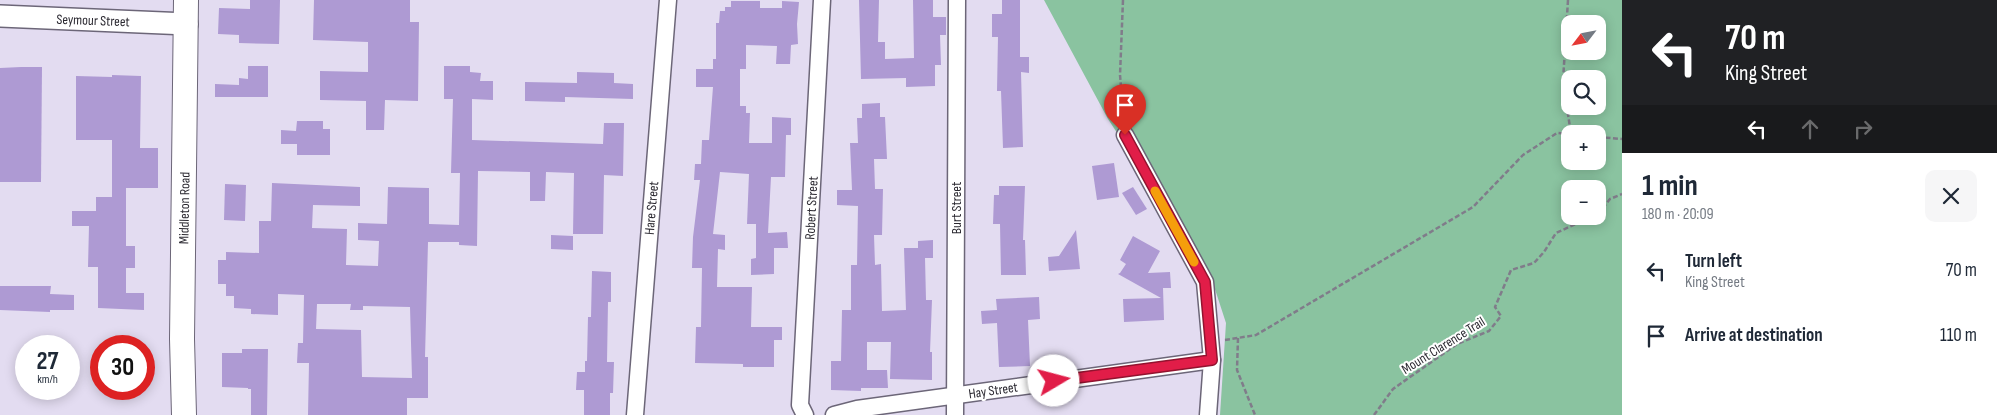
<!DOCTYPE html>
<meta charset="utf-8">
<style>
:root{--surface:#fff;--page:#f6f6f7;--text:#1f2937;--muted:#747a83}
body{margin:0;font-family:"Sofia Sans Condensed",sans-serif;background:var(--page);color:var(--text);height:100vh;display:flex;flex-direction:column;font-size:19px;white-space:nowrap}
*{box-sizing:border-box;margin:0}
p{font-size:16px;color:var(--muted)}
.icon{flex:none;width:28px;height:28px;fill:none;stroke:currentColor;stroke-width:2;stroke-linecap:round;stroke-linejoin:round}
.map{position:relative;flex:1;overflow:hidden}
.side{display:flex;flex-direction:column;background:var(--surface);width:375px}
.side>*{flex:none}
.guide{background:#202124;color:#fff;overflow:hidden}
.needle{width:32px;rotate:238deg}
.tools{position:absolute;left:1561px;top:15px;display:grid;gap:10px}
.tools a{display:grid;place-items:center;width:45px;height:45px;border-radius:10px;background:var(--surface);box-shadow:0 2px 12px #0003;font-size:25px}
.speed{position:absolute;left:15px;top:335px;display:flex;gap:10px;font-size:25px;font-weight:700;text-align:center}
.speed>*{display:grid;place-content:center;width:65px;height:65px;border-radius:50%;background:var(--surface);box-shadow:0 2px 12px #0003;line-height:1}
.speed small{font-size:12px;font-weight:400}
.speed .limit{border:8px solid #d22;background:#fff;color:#111}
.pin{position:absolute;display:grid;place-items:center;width:42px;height:42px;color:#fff;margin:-51px -21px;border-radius:50% 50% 50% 0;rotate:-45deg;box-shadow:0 0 5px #0007}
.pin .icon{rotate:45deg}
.me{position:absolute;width:55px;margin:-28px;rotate:82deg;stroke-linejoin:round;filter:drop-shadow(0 0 4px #0008)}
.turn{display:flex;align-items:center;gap:18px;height:105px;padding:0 20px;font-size:22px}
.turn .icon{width:65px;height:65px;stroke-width:2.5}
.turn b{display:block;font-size:35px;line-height:42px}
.lanes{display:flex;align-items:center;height:48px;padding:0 20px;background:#0003;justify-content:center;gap:25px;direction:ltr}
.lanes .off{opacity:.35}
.round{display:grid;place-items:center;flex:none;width:52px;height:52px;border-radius:10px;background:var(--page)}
.summary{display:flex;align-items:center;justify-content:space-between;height:85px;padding:0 20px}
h1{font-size:30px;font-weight:700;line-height:38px}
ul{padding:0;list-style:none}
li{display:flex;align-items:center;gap:15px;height:65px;padding:0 20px}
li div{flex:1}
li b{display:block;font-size:19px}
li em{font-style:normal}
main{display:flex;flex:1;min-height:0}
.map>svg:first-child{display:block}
</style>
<main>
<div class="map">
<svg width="1622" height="415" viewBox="0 0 1622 415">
<rect width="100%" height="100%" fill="#e3dcf1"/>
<!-- green -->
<path fill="#8ac3a0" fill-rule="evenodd" d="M1044,0H1622V415H1220L1226,323L1211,277L1108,119ZM1570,24H1598V51H1570ZM1570,79H1598V106H1570ZM1570,134H1598V161H1570ZM1570,189H1598V216H1570Z"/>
<!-- building -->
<g fill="#ae9ad3" fill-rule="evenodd">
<path d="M250,0H280L279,44L239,43V35L218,34L219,8L250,9Z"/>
<path d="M314,0H410V22H419L418,101L385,100L384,130H366V101L320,100V71L368,72V42L313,40Z"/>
<path d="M859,0H879L878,42H885V59L914,58L913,0H933V17H946V35H940L941,65H935V86L906,87V78L861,79Z"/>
<path d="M1002,0H1020V57H1029V73L1021,72L1023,147L1003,148L1001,91H997L998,37H992V14H1002Z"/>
<path d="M731,1H760V8H782V1L799,2L797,24L798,44L791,45L790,64H776L777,46L746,45V69H740V106H746V113H750L749,143H772V117L791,118V135H786L785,177H771L768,233L787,232L788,248H774V274L751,275V259L756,258V224H747L749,174L720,172L713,234L725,235V250L718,249L717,287H752L751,327H782V340H774V367H743V364L695,363L696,327H701L702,268H692L693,237L700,180H694L695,164H701L702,140H709L713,87H696V69H713V59H716V23H719L720,11H725V7H731Z"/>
<path d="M248,66H268V97H215V84L239,85V78L248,79Z"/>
<path d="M444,66H470V72L481,73L480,81H493V100L472,99V140L603,144L604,123H624L623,176L604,175L603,234H573L574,173L546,172L545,201H530V172L478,171L477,246L459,245V242H428L425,357H428V398H407V415H308L309,363H297L298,343H303L304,295L278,294V315L251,314V309L234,308V296H226V284H218V260H226V252L259,253V221H271L272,183L360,187V206L313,205L312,228L347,229L346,265L378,266L379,241L358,240V223L387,224L388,187L429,188V224L459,225L460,173H451L453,99H444ZM317,304H351L350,310H363V306L410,307L412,378L362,377L361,330L316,329Z"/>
<path d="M21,67H42L41,182H0V68Z"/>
<path d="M577,72L614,73V83L633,84V99L565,97V102L525,101V82L577,83Z"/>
<path d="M112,75L141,76L140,148H158V188H126V246H135V268H126V293H144V310L98,308V267H88L89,226H72V211H96V197H112V140H76V76L112,77Z"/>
<path d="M880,103V117H885L887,159H874L875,189H883L882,235H874L875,265L881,264L882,311L906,310L904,248H918V241L933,240V258H925L926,300H932L930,352H932V380L890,379L891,342H867V370H887L888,388H861V391L831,390V361H841L842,310H851V265H857L858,206L837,205V190H852L850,143H858L857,118H862V104Z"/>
<path d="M297,121H323V129H330V155H297V144H281V130L296,131Z"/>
<path d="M1114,163L1119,197L1097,200L1092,166Z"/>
<path d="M225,184L246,185L245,221L224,220Z"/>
<path d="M999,186H1025L1023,240H1025L1026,275H1001L1000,224H993L994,195H999Z"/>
<path d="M1133,187L1147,209L1136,215L1122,193Z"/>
<path d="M1076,230L1080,269L1049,271L1048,257L1059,256Z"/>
<path d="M551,235L573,236V250L551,249Z"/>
<path d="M1133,236L1160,251L1148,273L1170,272L1171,288H1163L1164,320L1124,322L1123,299L1161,298L1118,274L1120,273L1126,264L1120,260Z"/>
<path d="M592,271L611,272V302H608L607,362H614L613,393H610V415H584V390H576L577,372H585V361H587L588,317H591Z"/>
<path d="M0,286H51L50,294L74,295V310H50V312L0,310Z"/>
<path d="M1039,297L1040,319L1028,320L1030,366L999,367L997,323L982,324L981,311L997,310L996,299Z"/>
<path d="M242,349H268L267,415H251V389H248V388L222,387V353H242Z"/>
</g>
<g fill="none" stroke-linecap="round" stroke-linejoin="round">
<defs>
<g id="minor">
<path d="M1125,135L1205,282L1212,360L1208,415"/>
<path d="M635,415L668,0"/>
<path d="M805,415L800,405L822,0"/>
<path d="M834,415L857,409L1212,360"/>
<path d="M955,415L957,0"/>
</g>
<path id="tertiary" d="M0,16L187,24"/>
<path id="secondary" d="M184,415L182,339L186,0"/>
</defs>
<!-- minor casing -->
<use href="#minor" stroke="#6c6678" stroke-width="19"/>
<!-- tertiary casing -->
<use href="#tertiary" stroke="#6c6678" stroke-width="24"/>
<!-- secondary casing -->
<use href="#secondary" stroke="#6c6678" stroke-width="26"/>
<!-- path -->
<g stroke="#807c8a" stroke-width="2.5" stroke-dasharray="5 2.5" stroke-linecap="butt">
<path d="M1123,0L1120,75L1124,121"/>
<path d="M1568,0L1563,81L1571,134"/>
<path d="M1598,137L1622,139"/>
<path d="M1598,214L1610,199L1622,194"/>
<path d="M1238,338L1237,370L1255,415"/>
<path d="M1225,340L1256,335L1473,207L1523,155L1557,133L1570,134"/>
<path d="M1374,415L1393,389L1457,344L1489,331L1501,316L1495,307L1511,270L1534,263L1544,252L1556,233L1593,216"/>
</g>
<!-- minor -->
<use href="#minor" stroke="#fff" stroke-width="16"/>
<!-- tertiary -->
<use href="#tertiary" stroke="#fff" stroke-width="21"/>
<!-- secondary -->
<use href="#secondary" stroke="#fff" stroke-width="24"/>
</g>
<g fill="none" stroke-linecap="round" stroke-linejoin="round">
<defs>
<path id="route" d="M1054,381L1212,360L1205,282L1125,135"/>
</defs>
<!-- route casing -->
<use href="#route" stroke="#92132f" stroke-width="12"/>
<!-- route -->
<use href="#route" stroke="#e11d48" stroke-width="9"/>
<!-- slow -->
<path stroke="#f59e0b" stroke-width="9" d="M1155,191L1194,262"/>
</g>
<g text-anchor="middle" stroke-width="4" stroke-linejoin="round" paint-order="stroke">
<!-- street labels -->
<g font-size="14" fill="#2a2830" stroke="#fff">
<text transform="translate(93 20) rotate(2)" y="5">Seymour Street</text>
<text transform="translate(184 208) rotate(-89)" y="5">Middleton Road</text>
<text transform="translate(651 208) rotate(-85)" y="5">Hare Street</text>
<text transform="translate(811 208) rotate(-87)" y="5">Robert Street</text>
<text transform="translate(956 208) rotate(-90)" y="5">Burt Street</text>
<text transform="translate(1443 345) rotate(-32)" y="5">Mount Clarence Trail</text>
<text transform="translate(993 390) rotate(-8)" y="5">Hay Street</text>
</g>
</g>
</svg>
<div class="tools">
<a><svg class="needle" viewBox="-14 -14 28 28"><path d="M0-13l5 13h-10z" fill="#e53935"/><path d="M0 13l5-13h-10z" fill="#747a83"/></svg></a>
<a><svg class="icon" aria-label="search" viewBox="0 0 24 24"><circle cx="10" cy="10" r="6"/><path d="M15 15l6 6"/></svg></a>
<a>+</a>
<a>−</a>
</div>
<div class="speed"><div>27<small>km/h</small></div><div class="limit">30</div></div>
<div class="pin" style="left:1125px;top:135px;background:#d93025"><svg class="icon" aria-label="arrive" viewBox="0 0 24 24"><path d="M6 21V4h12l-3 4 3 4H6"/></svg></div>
<svg class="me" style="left:1054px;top:381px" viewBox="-20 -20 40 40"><circle r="19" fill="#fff"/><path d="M0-13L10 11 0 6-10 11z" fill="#e11d48"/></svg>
</div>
<section class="side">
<div class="guide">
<div class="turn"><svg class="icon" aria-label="left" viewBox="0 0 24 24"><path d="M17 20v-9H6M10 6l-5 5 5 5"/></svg><div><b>70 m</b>King Street</div></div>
<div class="lanes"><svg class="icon" aria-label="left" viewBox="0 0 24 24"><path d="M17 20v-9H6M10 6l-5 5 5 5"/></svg><svg class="icon off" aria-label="ahead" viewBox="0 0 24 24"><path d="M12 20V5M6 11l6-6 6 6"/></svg><svg class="icon off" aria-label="right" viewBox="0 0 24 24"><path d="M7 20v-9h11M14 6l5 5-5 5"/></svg></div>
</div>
<div class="summary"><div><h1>1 min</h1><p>180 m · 20:09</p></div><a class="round"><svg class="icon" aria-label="close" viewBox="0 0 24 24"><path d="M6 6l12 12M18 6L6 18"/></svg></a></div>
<ul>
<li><svg class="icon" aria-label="left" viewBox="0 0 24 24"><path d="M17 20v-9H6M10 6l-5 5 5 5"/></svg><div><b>Turn left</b><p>King Street</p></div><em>70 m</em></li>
<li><svg class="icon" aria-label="arrive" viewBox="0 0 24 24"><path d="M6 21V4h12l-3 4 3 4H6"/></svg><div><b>Arrive at destination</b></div><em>110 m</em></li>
</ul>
</section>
</main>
